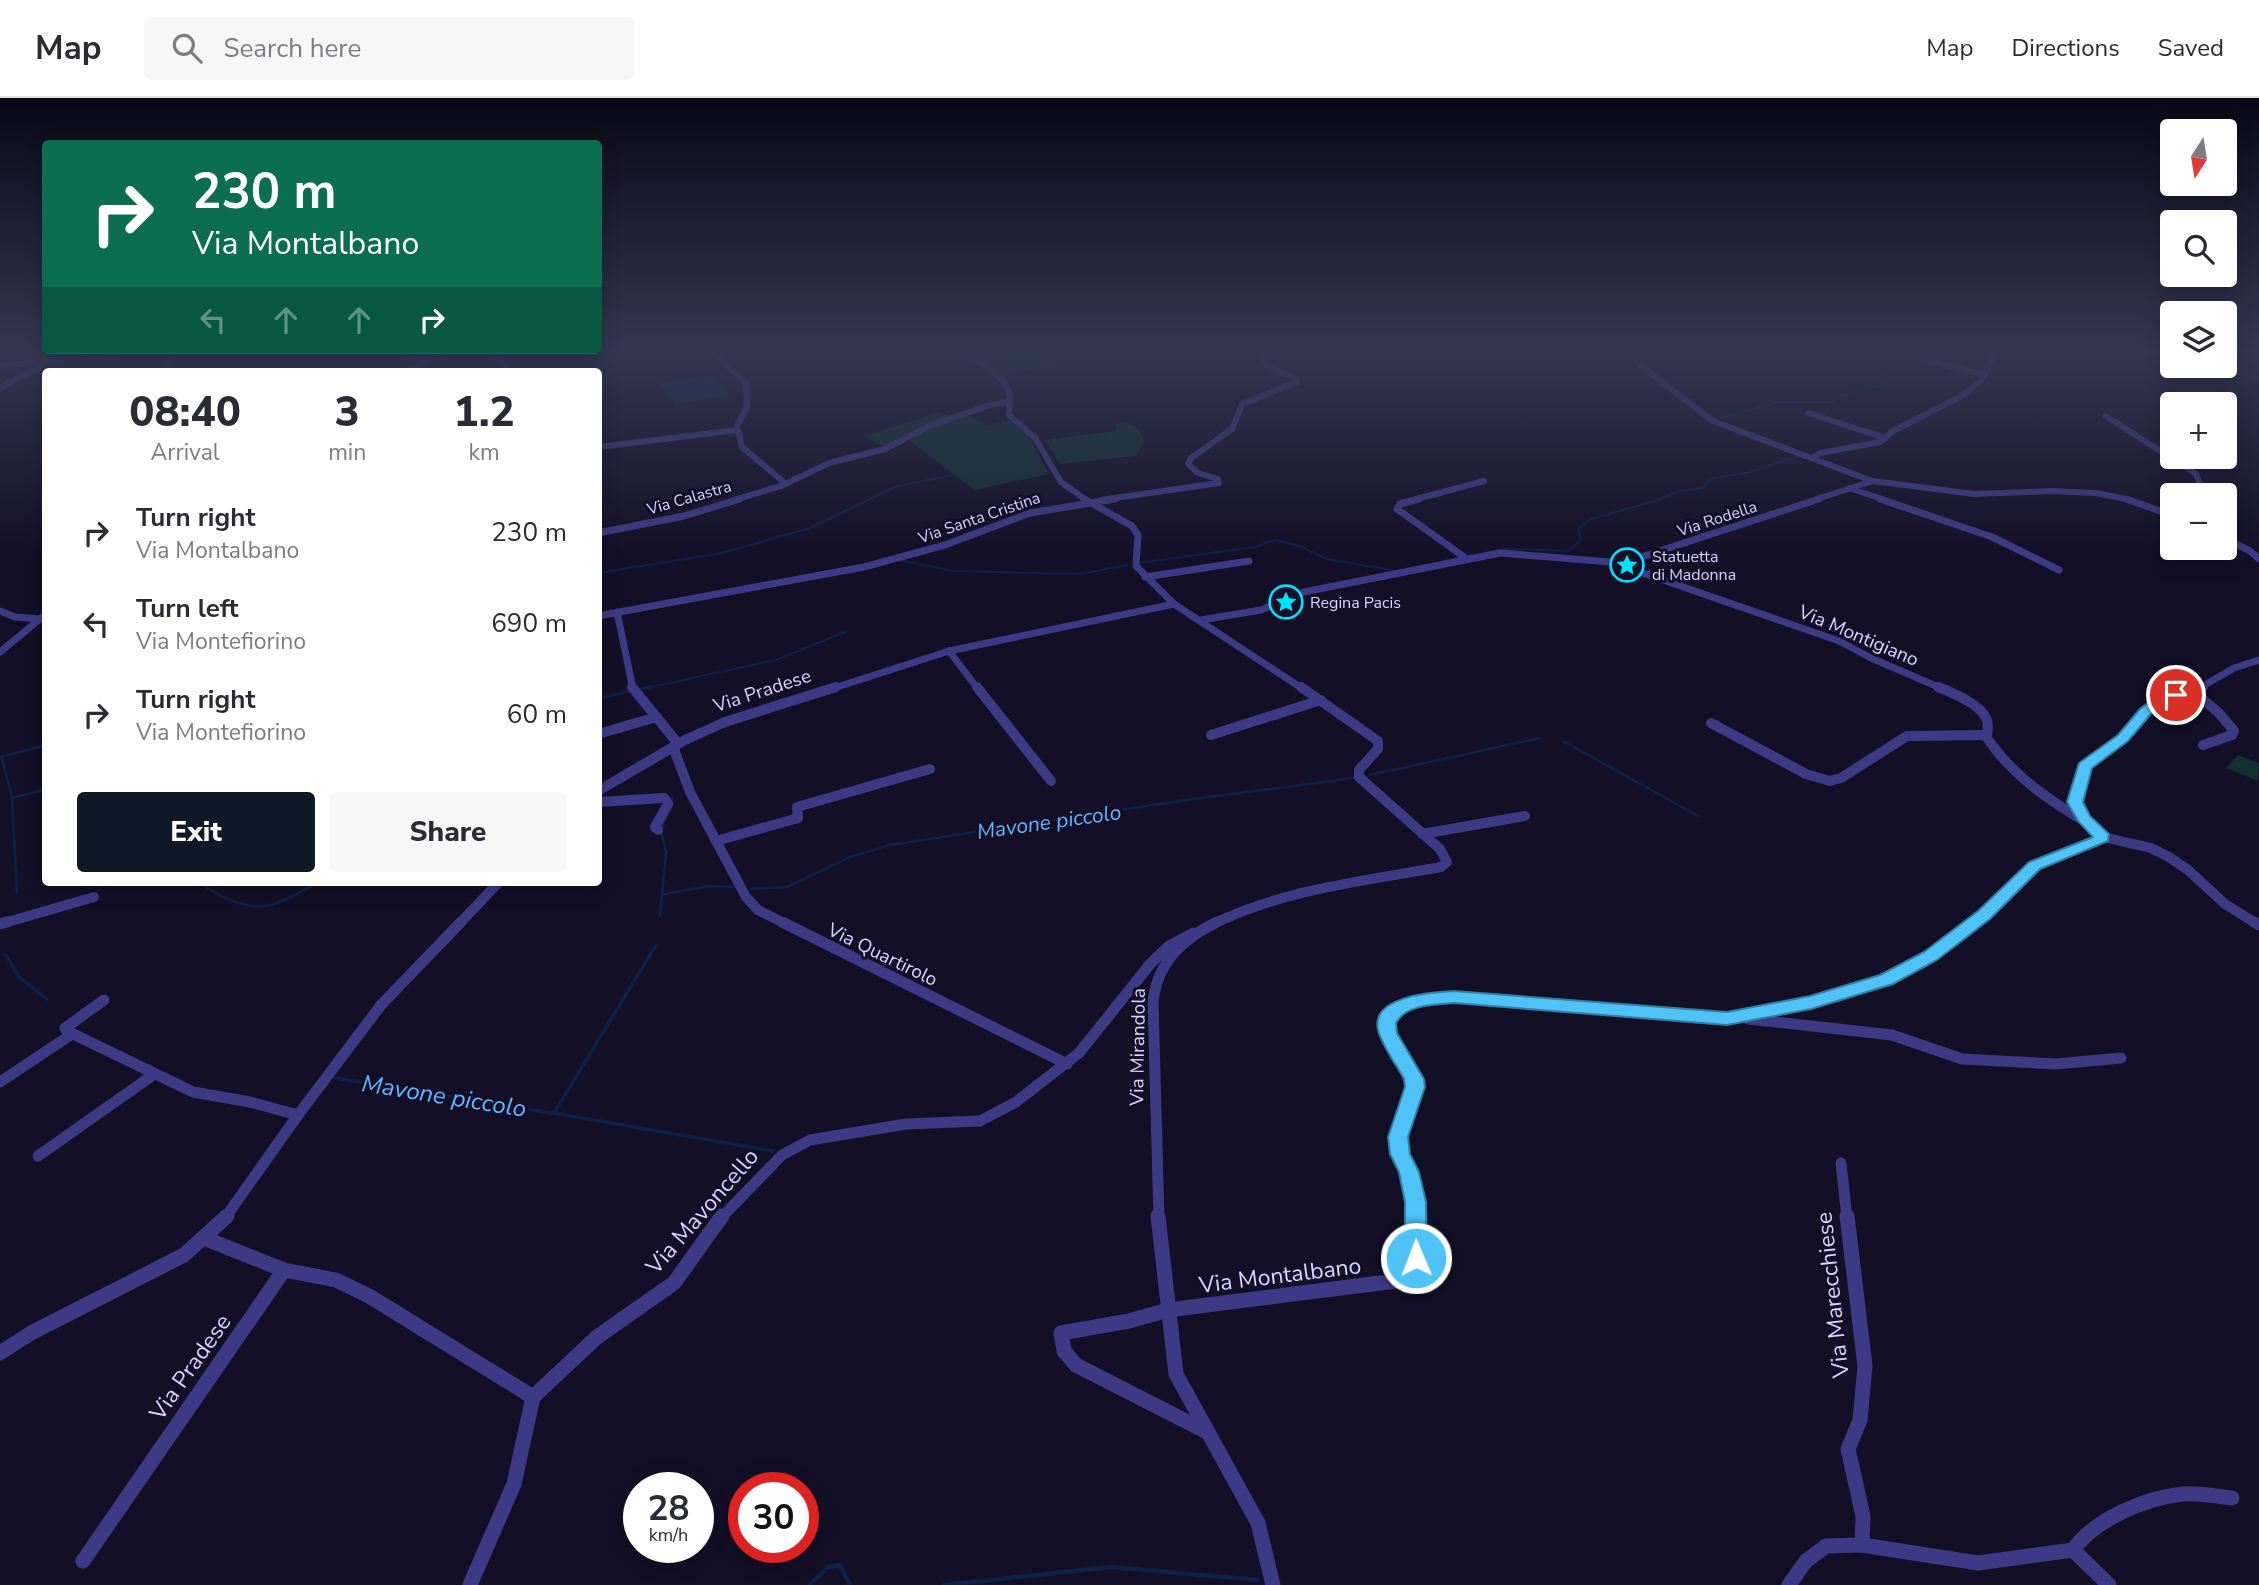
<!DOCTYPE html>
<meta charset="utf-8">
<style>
:root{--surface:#fff;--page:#f7f7f7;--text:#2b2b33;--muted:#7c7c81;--line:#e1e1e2;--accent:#111827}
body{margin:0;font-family:"Nunito Sans",sans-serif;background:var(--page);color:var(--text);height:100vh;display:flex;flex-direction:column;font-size:26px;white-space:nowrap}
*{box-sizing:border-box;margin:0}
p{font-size:23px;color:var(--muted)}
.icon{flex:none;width:38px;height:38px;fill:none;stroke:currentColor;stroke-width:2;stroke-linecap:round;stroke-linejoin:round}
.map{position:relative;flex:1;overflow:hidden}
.panel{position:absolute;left:42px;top:270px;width:560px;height:518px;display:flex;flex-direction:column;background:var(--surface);border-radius:7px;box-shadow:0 4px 18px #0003}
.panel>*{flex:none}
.guide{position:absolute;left:42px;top:42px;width:560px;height:214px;border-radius:7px;box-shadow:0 4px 18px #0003;background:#0b6e4f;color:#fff;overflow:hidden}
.needle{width:46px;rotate:192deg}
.controls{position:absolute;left:2160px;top:21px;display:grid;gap:14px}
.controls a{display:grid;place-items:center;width:77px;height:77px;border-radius:7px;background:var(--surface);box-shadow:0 4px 18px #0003;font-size:35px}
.speed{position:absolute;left:623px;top:1374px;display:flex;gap:14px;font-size:35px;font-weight:700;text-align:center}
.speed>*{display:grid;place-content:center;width:91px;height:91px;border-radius:50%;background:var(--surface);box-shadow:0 4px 18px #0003;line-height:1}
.speed small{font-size:18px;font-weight:400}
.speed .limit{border:10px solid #d22;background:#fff;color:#111}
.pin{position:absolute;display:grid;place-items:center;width:60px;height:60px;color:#fff;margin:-30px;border:4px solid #fff;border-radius:50%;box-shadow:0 2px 7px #0007}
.me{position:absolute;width:77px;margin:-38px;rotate:359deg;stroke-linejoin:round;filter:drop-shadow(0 0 5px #0008)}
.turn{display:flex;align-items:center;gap:24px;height:147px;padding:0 35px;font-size:32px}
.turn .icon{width:91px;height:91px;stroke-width:2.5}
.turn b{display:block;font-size:49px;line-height:60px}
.lanes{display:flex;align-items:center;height:66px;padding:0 35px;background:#0003;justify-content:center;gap:35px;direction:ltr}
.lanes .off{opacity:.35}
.eta{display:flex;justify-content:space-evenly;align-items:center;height:119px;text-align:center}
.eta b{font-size:42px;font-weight:800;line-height:49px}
.button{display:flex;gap:14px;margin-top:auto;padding:14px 35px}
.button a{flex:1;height:80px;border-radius:7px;background:var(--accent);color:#fff;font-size:28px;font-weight:800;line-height:80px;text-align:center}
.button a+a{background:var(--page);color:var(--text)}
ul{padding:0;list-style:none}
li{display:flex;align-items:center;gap:21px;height:91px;padding:0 35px}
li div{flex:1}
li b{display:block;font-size:26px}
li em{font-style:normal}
header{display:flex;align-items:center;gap:42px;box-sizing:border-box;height:98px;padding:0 35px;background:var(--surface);border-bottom:2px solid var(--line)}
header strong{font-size:33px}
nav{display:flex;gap:38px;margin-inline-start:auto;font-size:24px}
.search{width:490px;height:63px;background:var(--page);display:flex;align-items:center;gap:18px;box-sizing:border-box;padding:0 24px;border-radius:7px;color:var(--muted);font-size:26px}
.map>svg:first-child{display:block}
</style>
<header>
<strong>Map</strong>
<div class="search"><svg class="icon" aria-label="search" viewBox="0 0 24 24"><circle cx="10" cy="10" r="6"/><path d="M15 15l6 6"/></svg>Search here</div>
<nav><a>Map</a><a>Directions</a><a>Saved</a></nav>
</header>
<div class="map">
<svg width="2259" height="1487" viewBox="0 0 2259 1487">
<rect width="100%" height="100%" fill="#130f26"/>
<!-- green -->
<g fill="#12302f">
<path d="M1030,251H1088L1099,258L1005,276L975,263Z"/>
<path d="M939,314L951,319L916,331L885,349L864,338Z"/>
<path d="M966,316L987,327L1011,323L1031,342L1049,376L974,392L910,343L919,335Z"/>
<path d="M1126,325C1137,327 1141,333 1144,343L1136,358L1060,366L1045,342L1117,333L1116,326Z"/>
<path d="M2238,657L2259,665L2258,683L2226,670Z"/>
</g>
<!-- water -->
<path fill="#0c2248" d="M714,277L730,298L675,306L660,285Z"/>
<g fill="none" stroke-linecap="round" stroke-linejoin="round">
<!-- stream-far3 -->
<g stroke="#0c2248" stroke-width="2">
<path d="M1720,320L1779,304H1834V300L1871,289L1886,288L1878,268L1872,263L1884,253"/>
<path d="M1467,458L1505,451L1568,453L1581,442L1578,431L1591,421L1655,403L1679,393L1703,390L1711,381L1750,374L1799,358"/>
<path d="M899,462L953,473L1079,476L1128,467"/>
<path d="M1443,463L1461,459"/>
<path d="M1139,465L1255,449L1275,442L1299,448L1327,461L1396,473"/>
<path d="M598,475L722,455L810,430L895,389L952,377"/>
<path d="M642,591L776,562L845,534"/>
</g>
<!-- stream-far2 -->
<g stroke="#0c2248" stroke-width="2.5">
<path d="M640,591L650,589"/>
<path d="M598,601L629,593"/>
<path d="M1563,643L1698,718"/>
<path d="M0,659L46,647"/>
<path d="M2,659L12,700L46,691"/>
<path d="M1370,677L1540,640"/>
<path d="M666,698L672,700V708"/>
<path d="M12,700L17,795"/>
<path d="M199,784C218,798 246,813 270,807C288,803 303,791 320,784"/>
<path d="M751,791L787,789L850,759L890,747L1186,702L1354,680"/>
<path d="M664,796L710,788L737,789"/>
<path d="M660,818L666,754L661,733L667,717"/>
</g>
<!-- stream-far1 -->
<g stroke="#0c2248" stroke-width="3.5">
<path d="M656,847L554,1015L773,1053"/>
<path d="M5,856L19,879L47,901"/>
<path d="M335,980L552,1015"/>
</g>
<!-- stream -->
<g stroke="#0c2248" stroke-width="4.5">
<path d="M810,1487L828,1469L840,1467L850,1487"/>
<path d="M944,1487L1111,1469L1258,1482"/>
</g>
<!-- minor-far4 -->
<g stroke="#3d3a85" stroke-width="6">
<path d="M946,251C966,260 1003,270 1009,295C1011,301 1009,310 1009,317L1035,340L1061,384L1086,402"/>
<path d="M1881,251L1985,277"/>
<path d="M402,252L424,263"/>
<path d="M494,252L507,273"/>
<path d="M582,252L658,255L712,251"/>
<path d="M711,252L746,285L747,309L737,328L742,349L786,386"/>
<path d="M969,262L1020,251"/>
<path d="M0,268L141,252"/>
<path d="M1641,268L1713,323L1872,383"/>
<path d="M168,273L173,252"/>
<path d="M407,273L446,252"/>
<path d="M0,290L40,269L47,262"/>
<path d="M1808,315L1885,340"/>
<path d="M2106,318L2196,376L2205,397"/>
<path d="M598,349L738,332"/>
<path d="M1812,360L1820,355L1880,344L1893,333L1964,297L1981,282L1998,251"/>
<path d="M1849,390L1885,402"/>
<path d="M734,402L781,388L829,365L885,351L931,327L990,307L1008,304"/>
<path d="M1101,402L1219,385L1218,381L1198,375L1188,366L1191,360L1232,331L1242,306L1297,284V281L1267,268L1258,251"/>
<path d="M1413,402L1484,383"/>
<path d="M1814,402L1873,383L1974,396L2051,393L2096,395L2131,402"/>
</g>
<!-- minor-far3 -->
<g stroke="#3d3a85" stroke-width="7">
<path d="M1084,401L1132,428L1138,437L1136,468L1174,506L1303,591"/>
<path d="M1419,401L1400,406L1397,411L1467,461"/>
<path d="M1880,401L1992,439L2059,472"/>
<path d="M2126,401L2172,417"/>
<path d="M598,435L684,418L740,401"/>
<path d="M2224,440L2250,453L2259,461"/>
<path d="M1617,466L1839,543L1871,560L1943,591"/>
<path d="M1145,479L1249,463"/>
<path d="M0,513L15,519L40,521"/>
<path d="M617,514L633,591"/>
<path d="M598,518L864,469L945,447L1030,415L1115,401"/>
<path d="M1201,522L1261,512L1304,494L1500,455L1623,465L1819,401"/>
<path d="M949,553L978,591"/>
<path d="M0,554L46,516"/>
<path d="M831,591L949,553L1174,506"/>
<path d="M2198,591L2234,570L2259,562"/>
</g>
<!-- minor-far2 -->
<g stroke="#3d3a85" stroke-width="10">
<path d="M632,589L675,642V654L690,694L746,799L758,812L786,826"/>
<path d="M977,589L1051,683"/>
<path d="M1938,589C1953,595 1981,606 1987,622C1989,628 1987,634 1987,640C2014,679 2051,704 2091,727"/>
<path d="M2203,589L2160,602L2145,614L2123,640L2085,668L2075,704L2084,720L2103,739L2151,750L2169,759L2188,772L2225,806L2257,826"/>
<path d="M2192,592L2219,615L2234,633L2232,637L2203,647"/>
<path d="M1711,625L1806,676L1830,683L1841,680L1907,638L1987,637"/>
<path d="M598,636L657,619"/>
<path d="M1211,637L1321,602"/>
<path d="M598,693L685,642L725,624L836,589"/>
<path d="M598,704L664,700L668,706L655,729L658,732"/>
<path d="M1422,736L1525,718"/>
<path d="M716,743L798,720L797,709L930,671"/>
<path d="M1,826L94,799"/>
<path d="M459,826L499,784"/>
<path d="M1213,826C1285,791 1364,783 1441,769L1447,764L1440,751L1359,679V672L1378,651V643L1301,589"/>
<path d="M1972,826L2035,768L2103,739"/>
</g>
<!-- minor-far1 -->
<g stroke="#3d3a85" stroke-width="11">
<path d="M782,824L1067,966"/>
<path d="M2254,824L2259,827"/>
<path d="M0,826L7,824"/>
<path d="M104,902L65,930L67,933L193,994L250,1004L298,1017"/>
<path d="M1748,921L1892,937L1962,961L2056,966L2121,960"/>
<path d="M0,984L72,936"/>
<path d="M38,1058L153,977"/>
<path d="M1841,1065L1847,1120"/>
<path d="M225,1120L298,1017L381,907L461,824"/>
<path d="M721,1120L782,1057L810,1042L906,1026L980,1023L1016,1004L1079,955L1151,865L1169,848L1193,835"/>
<path d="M1159,1120L1153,904C1157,865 1182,841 1217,824"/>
<path d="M1417,1120L1412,1085L1398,1040L1402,1020L1415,989L1414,981L1389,938L1387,922C1401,901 1431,901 1454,899L1709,921L1786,911L1836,899L1886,882L1909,871L1974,824"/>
</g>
<!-- minor -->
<g stroke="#3d3a85" stroke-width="15">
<path d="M1158,1118L1176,1276L1258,1425L1273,1487"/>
<path d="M1847,1118L1865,1268L1860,1322L1848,1351L1863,1418L1862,1447"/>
<path d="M204,1140L284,1172L336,1182L369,1198L533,1299"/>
<path d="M0,1255L31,1235L184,1157L227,1118"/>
<path d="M1207,1334L1076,1267L1064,1253L1061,1235L1129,1223L1168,1212L1396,1183C1420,1172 1419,1142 1417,1118"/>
<path d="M2073,1452C2095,1421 2145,1400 2183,1396C2199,1395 2216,1398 2232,1400"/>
<path d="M83,1463L284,1172"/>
<path d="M470,1487L514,1386L533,1299L597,1239L674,1185L722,1118"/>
<path d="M1789,1487L1806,1463L1826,1448L1862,1447L1978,1465L2073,1452L2109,1487"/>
</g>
</g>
<!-- sky -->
<linearGradient id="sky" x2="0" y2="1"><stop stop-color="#0a0815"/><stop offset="0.55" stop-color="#333752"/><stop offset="1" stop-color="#333752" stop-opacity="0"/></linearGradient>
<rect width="2259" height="459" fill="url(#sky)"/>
<!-- route -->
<path fill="#4fc3f7" stroke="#337fa1" stroke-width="2" d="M2176,593L2181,594V600L2165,605L2150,617L2128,643L2092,670L2083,704L2090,718L2109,736L2108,743L2040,771L1990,821L1937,862L1893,886L1811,911L1727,927L1454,905C1435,907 1406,906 1396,925L1397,935L1424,981L1425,989L1408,1039L1410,1056L1419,1074L1426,1104L1427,1160L1424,1167L1416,1170L1408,1167L1405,1160V1104L1399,1074L1390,1056L1388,1039L1405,989L1404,981C1396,966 1382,948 1378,932C1370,898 1433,894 1454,893L1727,914L1810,898L1880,877L1924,854L1978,813L2029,764L2093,739L2078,723L2067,704L2079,665L2118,637L2140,611L2155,599Z"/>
<!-- icons -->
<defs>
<symbol id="sight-ring" viewBox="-11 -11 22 22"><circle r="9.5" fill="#130f26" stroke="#00e5ff" stroke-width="1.5"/><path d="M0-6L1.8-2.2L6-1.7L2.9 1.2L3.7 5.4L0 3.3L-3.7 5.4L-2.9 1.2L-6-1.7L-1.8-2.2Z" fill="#00e5ff"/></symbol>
</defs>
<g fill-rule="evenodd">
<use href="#sight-ring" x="1608" y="448" width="38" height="38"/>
<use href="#sight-ring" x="1267" y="485" width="38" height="38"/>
</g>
<g text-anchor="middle" stroke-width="6" stroke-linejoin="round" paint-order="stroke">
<!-- far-street labels -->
<g font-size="16" fill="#d9d4ff" stroke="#130f26">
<text transform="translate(689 399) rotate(-16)" y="6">Via Calastra</text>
<text transform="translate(979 419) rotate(-19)" y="6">Via Santa Cristina</text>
<text transform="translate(1717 420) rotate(-18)" y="6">Via Rodella</text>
</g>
<!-- far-poi labels -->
<g font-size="16" fill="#d9d4ff" stroke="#130f26" text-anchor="start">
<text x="1652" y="464">Statuetta<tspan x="1652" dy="18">di Madonna</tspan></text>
<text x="1310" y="510">Regina Pacis</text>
</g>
<!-- street labels -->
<g font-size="19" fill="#d9d4ff" stroke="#130f26">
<text transform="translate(1859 537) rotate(23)" y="7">Via Montigiano</text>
<text transform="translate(762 592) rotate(-18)" y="7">Via Pradese</text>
<text transform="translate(883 856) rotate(26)" y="7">Via Quartirolo</text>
<text transform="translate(1137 949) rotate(-89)" y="7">Via Mirandola</text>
</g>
<!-- water labels -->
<g font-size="21" font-style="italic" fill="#62b6ff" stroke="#130f26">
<text transform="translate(1049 724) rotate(-8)" y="7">Mavone piccolo</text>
</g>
<!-- near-street labels -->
<g font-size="23" fill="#d9d4ff" stroke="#130f26">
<text transform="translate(702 1113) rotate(-49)" y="8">Via Mavoncello</text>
<text transform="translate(1280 1177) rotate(-7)" y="8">Via Montalbano</text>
<text transform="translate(1832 1197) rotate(-96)" y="8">Via Marecchiese</text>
<text transform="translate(190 1269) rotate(-55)" y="8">Via Pradese</text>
</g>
<!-- near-water labels -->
<g font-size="24" font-style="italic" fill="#62b6ff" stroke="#130f26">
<text transform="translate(444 998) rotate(9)" y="8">Mavone piccolo</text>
</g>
</g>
</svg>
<div class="controls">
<a><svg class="needle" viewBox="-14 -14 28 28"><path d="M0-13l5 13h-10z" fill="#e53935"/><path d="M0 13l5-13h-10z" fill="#7c7c81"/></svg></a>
<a><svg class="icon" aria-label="search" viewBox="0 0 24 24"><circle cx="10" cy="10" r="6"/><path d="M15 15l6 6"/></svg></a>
<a><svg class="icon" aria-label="layers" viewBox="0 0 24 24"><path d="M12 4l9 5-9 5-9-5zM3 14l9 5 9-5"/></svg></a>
<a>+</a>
<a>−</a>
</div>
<div class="speed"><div>28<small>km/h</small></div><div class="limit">30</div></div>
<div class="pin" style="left:2176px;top:597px;background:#d93025"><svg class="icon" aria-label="arrive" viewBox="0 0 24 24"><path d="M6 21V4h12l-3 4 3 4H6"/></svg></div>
<svg class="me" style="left:1416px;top:1160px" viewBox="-20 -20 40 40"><circle r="17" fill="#4fc3f7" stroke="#fff" stroke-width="3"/><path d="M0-11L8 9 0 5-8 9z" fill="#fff"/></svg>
<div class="guide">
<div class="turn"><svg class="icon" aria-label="right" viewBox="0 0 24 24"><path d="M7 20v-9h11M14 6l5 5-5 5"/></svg><div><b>230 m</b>Via Montalbano</div></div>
<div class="lanes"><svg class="icon off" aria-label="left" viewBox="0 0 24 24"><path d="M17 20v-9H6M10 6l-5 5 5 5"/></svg><svg class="icon off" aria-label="ahead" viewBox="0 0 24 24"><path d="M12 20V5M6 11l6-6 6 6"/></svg><svg class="icon off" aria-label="ahead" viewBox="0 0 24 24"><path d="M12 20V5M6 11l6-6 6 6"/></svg><svg class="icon" aria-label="right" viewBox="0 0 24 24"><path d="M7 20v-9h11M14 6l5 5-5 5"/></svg></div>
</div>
<section class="panel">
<div class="eta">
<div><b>08:40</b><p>Arrival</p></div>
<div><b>3</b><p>min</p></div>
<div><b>1.2</b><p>km</p></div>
</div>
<ul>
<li><svg class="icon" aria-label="right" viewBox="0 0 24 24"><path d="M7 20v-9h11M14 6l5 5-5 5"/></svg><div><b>Turn right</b><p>Via Montalbano</p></div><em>230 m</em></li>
<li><svg class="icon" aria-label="left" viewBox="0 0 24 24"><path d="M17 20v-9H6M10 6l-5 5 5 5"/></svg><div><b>Turn left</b><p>Via Montefiorino</p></div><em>690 m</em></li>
<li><svg class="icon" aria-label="right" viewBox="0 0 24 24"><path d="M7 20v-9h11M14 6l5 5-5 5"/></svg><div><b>Turn right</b><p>Via Montefiorino</p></div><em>60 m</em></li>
</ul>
<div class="button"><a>Exit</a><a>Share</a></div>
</section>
</div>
